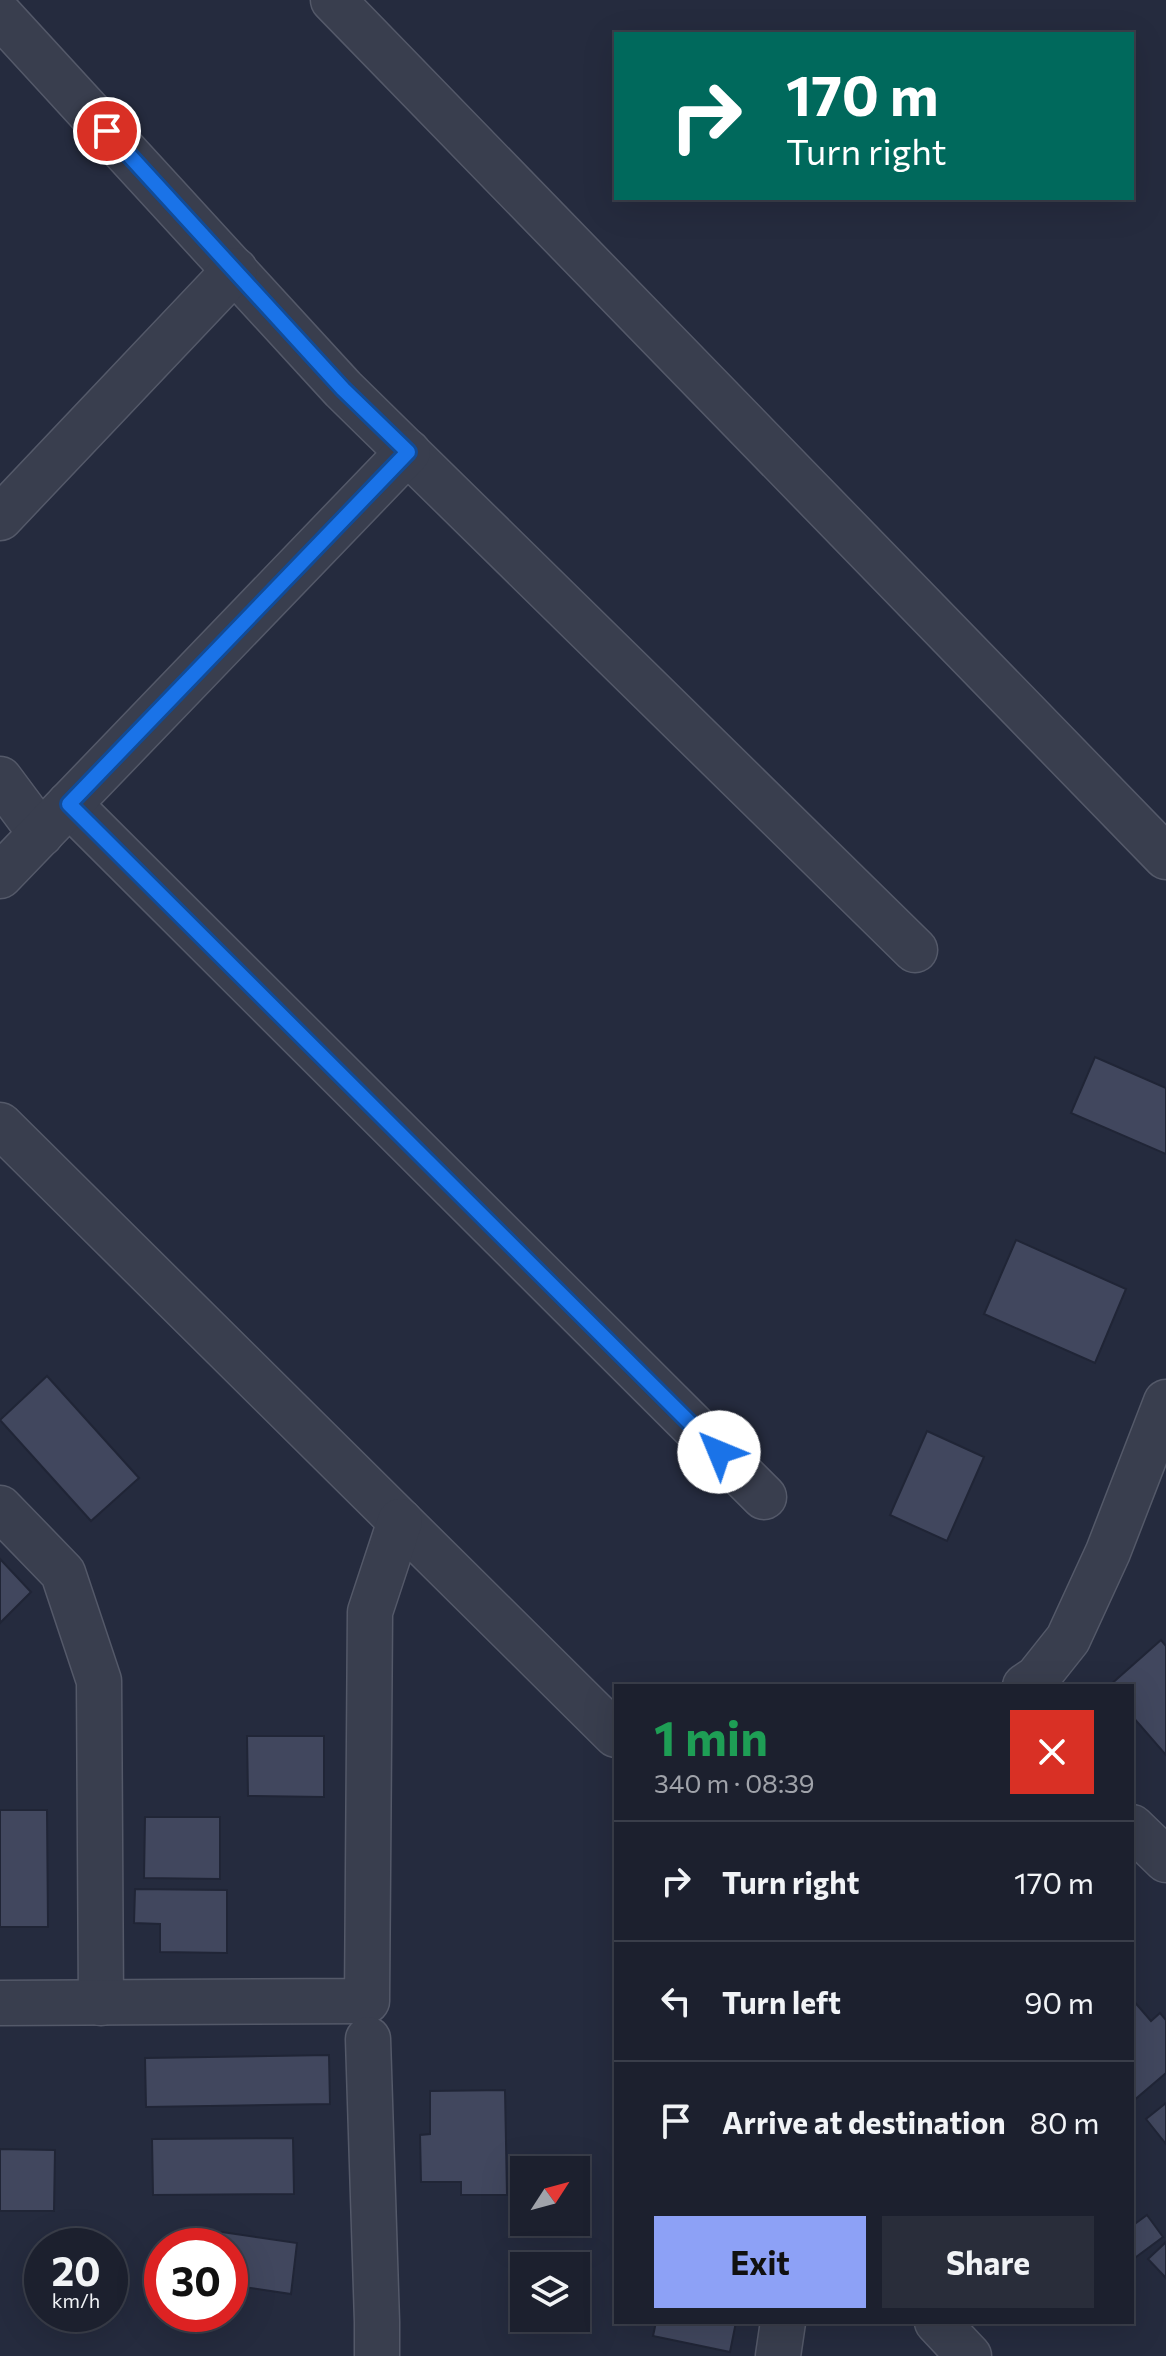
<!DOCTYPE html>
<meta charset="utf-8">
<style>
:root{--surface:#1c202e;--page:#292d3a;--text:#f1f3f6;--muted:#a0a3aa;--line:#3a3e4a;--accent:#8da1f6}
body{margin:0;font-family:Commissioner,sans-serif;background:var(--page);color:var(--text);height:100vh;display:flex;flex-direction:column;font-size:30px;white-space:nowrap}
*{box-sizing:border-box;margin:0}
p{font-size:26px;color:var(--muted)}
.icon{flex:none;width:44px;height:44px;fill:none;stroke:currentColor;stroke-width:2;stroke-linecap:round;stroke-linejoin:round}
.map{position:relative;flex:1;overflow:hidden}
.details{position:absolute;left:614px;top:1684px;width:520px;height:640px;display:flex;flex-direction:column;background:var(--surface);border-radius:0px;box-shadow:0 8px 32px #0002,0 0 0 2px var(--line)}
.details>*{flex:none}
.hud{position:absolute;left:614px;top:32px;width:520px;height:168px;border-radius:0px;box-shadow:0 8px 32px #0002,0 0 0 2px var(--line);background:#00695c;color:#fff;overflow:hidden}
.needle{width:52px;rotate:54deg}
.tools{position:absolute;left:510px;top:2156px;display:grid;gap:16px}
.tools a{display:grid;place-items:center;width:80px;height:80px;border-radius:0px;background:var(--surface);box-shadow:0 8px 32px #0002,0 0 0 2px var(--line);font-size:40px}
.speed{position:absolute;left:24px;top:2228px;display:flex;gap:16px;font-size:40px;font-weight:700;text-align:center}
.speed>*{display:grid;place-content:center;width:104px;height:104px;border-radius:50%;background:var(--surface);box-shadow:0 8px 32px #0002,0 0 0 2px var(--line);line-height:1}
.speed small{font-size:20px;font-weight:400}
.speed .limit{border:12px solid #d22;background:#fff;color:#111}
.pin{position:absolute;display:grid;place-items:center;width:68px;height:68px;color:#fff;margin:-34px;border:4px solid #fff;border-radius:50%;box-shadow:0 2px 8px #0007}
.me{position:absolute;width:88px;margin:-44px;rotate:315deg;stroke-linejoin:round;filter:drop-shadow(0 0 6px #0008)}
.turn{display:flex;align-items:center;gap:28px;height:168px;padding:0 40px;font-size:36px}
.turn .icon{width:104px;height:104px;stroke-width:2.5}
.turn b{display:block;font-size:56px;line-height:68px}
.round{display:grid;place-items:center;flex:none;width:84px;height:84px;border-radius:0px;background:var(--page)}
.head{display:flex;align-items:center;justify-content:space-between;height:136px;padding:0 40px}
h1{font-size:48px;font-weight:700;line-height:60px;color:#1e9e55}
.button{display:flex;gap:16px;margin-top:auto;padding:16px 40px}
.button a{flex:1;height:92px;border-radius:0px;background:var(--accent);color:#111;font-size:32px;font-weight:700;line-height:92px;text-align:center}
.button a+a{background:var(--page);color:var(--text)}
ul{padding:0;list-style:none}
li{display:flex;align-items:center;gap:24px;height:120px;padding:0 40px;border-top:2px solid var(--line)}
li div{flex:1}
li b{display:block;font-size:30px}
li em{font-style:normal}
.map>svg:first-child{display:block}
</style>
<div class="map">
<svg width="1166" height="2356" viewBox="0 0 1166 2356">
<rect width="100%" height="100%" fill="#252b3e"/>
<!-- building -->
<g fill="#41475e" stroke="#202536" stroke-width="2">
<path d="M1095,1057L1166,1088V1154L1071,1113Z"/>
<path d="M1016,1240L1126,1289L1095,1363L984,1314Z"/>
<path d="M47,1376L139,1478L91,1521L0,1420Z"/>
<path d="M927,1431L984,1457L947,1541L890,1515Z"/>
<path d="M0,1559L31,1592L0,1623Z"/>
<path d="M1161,1640L1166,1646V1755L1132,1716V1686H1109Z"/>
<path d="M247,1736H324V1797L248,1796Z"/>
<path d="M0,1810H47L48,1927H0Z"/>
<path d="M145,1817H220V1879L144,1878Z"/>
<path d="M135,1889L227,1890V1953L160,1952V1924L134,1923Z"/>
<path d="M1132,1999L1151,2021L1160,2013L1166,2020V2073L1132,2102Z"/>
<path d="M329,2055L330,2104L146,2107L145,2058Z"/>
<path d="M505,2090L507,2195H461V2182H421L420,2135L430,2134V2091Z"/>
<path d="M1166,2103V2144L1146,2119Z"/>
<path d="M293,2138L294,2194L153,2195L152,2139Z"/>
<path d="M0,2149L55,2150L54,2211H0Z"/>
<path d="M1147,2215L1163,2237L1132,2260V2226Z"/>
<path d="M222,2232L297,2243L291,2294L230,2285V2246H220Z"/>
<path d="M1166,2242V2278L1148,2259Z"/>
<path d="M656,2322H736L730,2352L653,2336Z"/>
</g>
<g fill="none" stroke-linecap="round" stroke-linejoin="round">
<defs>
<g id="minor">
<path d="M333,0L1166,857"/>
<path d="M0,15L343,389L915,950"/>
<path d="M0,518L235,270"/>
<path d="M0,779L41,834"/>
<path d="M69,804L764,1497"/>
<path d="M0,876L408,452"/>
<path d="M0,1125L616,1735"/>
<path d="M0,1508L63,1573L99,1681L101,2003"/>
<path d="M1025,1686L1037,1678L1068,1639L1108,1552L1166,1402"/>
<path d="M1132,1827L1166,1860"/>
<path d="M0,2003L367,2001L370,1612L400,1521"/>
<path d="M368,2039L377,2322V2356"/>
<path d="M937,2322L969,2356"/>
<path d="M778,2356L783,2322"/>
</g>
</defs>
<!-- minor casing -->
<use href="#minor" stroke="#545969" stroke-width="47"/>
<!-- minor -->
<use href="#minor" stroke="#393e4e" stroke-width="44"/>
</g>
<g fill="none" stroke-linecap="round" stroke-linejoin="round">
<defs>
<path id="route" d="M107,131L343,389L408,452L69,804L719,1452"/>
</defs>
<!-- route casing -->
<use href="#route" stroke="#114b97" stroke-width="20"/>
<!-- route -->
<use href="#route" stroke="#1a73e8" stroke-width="14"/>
</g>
</svg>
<div class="tools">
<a><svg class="needle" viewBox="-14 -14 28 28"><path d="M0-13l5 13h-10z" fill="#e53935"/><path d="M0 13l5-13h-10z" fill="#a0a3aa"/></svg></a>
<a><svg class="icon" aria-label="layers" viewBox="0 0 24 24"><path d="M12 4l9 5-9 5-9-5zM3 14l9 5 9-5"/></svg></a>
</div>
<div class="speed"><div>20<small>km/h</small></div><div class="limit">30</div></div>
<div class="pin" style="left:107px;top:131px;background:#d93025"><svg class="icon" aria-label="arrive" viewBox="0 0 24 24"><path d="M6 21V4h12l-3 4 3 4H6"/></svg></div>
<svg class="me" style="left:719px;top:1452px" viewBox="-20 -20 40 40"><circle r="19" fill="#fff"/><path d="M0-13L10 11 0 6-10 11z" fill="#1a73e8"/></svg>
<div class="hud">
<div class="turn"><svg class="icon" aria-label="right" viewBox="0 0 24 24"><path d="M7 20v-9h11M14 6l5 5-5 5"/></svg><div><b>170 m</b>Turn right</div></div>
</div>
<section class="details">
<div class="head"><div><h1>1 min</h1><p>340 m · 08:39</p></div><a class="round" style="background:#d93025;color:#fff"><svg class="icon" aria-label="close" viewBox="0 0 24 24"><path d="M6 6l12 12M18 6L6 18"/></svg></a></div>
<ul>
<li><svg class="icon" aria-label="right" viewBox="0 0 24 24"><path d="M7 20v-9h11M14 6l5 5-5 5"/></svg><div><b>Turn right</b></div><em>170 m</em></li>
<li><svg class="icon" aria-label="left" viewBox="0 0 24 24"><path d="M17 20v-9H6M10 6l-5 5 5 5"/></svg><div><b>Turn left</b></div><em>90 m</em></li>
<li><svg class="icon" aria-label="arrive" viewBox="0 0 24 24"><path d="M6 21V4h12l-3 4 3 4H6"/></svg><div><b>Arrive at destination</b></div><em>80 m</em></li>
</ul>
<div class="button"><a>Exit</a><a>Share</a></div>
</section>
</div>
